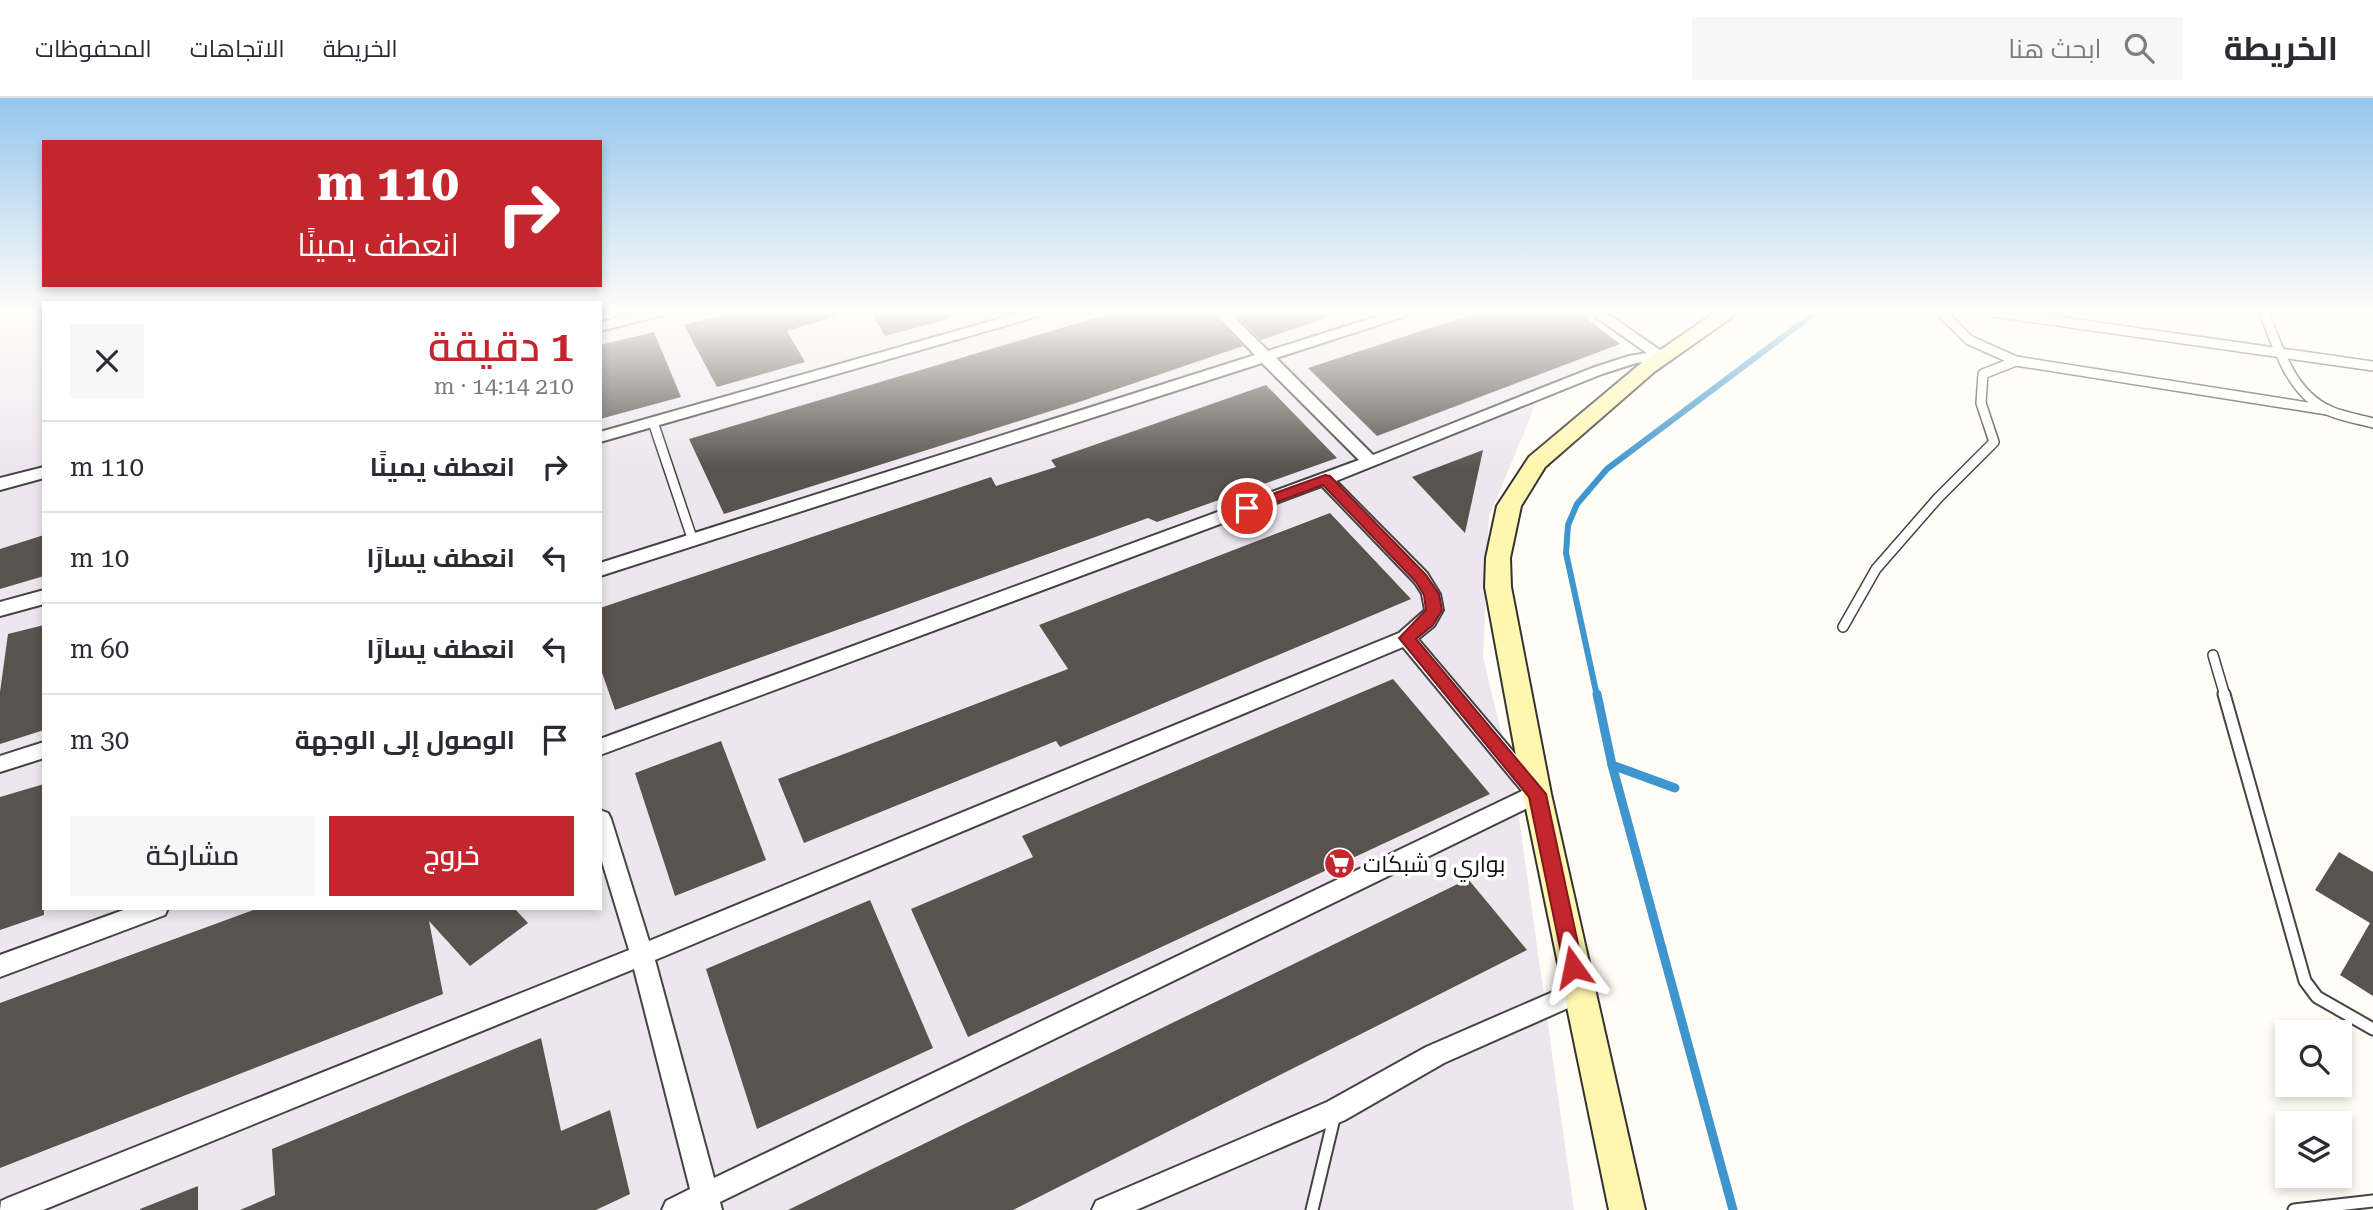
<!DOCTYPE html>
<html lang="ar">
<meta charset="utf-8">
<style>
:root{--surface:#fff;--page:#f7f7f7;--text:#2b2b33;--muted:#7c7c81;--line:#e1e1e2;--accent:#c4262e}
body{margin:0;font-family:"Roboto Serif",Cairo,serif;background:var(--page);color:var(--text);direction:rtl;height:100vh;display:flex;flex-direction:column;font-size:26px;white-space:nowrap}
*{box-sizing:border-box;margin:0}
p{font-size:23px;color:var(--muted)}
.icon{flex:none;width:38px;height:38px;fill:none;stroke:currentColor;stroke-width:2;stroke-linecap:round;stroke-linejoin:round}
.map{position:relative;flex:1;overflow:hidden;direction:ltr}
.drawer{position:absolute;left:42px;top:203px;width:560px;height:609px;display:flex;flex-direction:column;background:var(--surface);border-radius:0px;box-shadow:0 4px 10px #0003;direction:rtl}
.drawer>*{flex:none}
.guide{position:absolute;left:42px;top:42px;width:560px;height:147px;border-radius:0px;box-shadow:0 4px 10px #0003;direction:rtl;background:#c4262e;color:#fff;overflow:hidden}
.fabs{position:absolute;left:2275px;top:922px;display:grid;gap:14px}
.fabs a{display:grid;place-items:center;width:77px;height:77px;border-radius:0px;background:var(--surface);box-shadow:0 4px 10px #0003;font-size:35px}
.pin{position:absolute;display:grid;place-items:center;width:60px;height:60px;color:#fff;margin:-30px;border:4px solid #fff;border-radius:50%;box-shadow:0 2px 7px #0007}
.me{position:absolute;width:77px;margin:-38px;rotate:348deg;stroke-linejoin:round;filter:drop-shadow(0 0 5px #0008)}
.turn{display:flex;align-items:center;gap:24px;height:147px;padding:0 28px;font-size:32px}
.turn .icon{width:91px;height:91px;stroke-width:2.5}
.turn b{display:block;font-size:49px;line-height:60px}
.round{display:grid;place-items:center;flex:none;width:74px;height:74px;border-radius:0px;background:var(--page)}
.overview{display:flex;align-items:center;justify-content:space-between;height:119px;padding:0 28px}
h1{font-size:42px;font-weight:600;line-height:52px;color:var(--accent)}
.primary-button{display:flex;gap:14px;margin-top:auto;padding:14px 28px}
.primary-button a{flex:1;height:80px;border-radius:0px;background:var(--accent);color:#fff;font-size:28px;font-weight:600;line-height:80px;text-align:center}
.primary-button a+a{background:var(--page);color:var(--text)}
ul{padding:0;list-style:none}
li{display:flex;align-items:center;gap:21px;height:91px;padding:0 28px;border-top:2px solid var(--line)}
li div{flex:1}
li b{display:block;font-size:26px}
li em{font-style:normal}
header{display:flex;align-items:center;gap:42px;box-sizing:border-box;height:98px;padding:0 35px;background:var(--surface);border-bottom:2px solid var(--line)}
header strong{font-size:33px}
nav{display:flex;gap:38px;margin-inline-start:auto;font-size:24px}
.search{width:490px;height:63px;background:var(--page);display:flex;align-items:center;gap:18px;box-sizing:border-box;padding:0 24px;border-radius:0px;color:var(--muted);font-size:26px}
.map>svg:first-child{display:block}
</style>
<header>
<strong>الخريطة</strong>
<div class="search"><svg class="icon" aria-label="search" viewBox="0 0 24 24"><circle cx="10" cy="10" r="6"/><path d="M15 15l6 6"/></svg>ابحث هنا</div>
<nav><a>الخريطة</a><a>الاتجاهات</a><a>المحفوظات</a></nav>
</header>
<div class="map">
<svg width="2373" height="1112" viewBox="0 0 2373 1112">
<rect width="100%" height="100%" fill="#fffdf5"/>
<!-- industrial -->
<path fill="#eee6ef" d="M0,214H44V810H600V214H1570L1634,261L1536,305L1489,419L1483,559L1515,691L1574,1112H0Z"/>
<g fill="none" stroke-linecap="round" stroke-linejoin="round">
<!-- stream-far1 -->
<path stroke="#3f96cf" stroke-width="6" d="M1597,598L1566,455L1568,427L1577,406L1607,371L1816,214"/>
<!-- stream -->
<g stroke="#3f96cf" stroke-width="9">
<path d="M1597,596L1612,667L1733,1112"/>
<path d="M1612,667L1675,690"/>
</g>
</g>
<!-- building -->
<g fill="#5a524d">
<path d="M734,214H835L836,218L787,233L805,264L717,289L684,227Z"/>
<path d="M871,214H951L952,220L885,238Z"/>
<path d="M1115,214H1212L1243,248L1079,304L724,416L689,341Z"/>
<path d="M1232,214H1334L1335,217L1261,242Z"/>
<path d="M1480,214H1578L1620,246L1377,338L1308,270Z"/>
<path d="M654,234L681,299L600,321V247Z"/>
<path d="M1266,287L1337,360L1157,424L1148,420L615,612L600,569V510L991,379L996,388L1056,369L1051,362Z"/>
<path d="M1483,352L1465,435L1412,379Z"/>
<path d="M1330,415L1411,501L1060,649L1056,643L804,745L778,681L1068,571L1039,527Z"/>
<path d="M44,437V478L0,491V451Z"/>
<path d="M44,527V632L0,646V594L8,536Z"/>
<path d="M1393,581L1490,696L968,939L911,811L1033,759L1022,738Z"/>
<path d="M721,643L766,762L675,798L635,675Z"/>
<path d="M44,686V817L0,832V699Z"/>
<path d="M2339,754L2373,774V898L2340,877L2370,825L2315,792Z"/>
<path d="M1468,781L1527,852L1013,1112H788Z"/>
<path d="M870,802L933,950L757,1031L706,871Z"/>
<path d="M259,810H514L528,825L470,868L429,823L443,896L0,1070V905Z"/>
<path d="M541,940L561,1033L610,1012L630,1096L596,1112H240L275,1097L272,1051Z"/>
<path d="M198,1088V1112H140V1111Z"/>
</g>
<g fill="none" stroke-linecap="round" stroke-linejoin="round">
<defs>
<g id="lane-far1">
<path d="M1941,214L1969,242L2016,263L2327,312"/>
<path d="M1993,214L2373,268"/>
<path d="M2264,214C2278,250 2291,296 2330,313C2344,319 2359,321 2373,325"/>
<path d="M653,324L693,443"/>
<path d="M1843,529L1876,471L1938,400L1994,344L1981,305L1983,276L2016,263"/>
<path d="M2213,557L2225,598"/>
</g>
<g id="lane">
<path d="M2224,596L2305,883L2317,899L2373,931"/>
<path d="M1312,1112L1335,1016"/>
<path d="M2294,1112L2373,1103"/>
</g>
<g id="street">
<path d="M643,214H665L663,217L600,233V224Z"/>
<path d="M1023,214H1044L1042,217L600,344V334Z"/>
<path d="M1214,214H1229L1268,253L1391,214H1411L1409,217L1276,260L1373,357L1592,270L1629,258L1647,255L1589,214H1605L1670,259L1667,262L1636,265L1602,276L1336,383L1427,475L1440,496L1443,512L1434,528L1418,541L1544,690L1548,696L1544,702L720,1104L722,1112H662L666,1103L690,1091L634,871L43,1112H0L1,1103L10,1099L629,852L600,757V712L608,715L611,721L649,843L1399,535L1425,512L1422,496L1415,485L1322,388L600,657V641L1359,362L1262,265L600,478V465L1255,257ZM1403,549L1522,693L714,1080L655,862Z"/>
<path d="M44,369V380L0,392V380Z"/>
<path d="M44,492V506L0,518V504Z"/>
<path d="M44,644V660L0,674V658Z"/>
<path d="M129,810H168L165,817L0,879V857Z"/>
<path d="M1578,883L1586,886L1590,894L1586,902L1444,965L1345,1022L1136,1112H1092L1096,1103L1327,1004L1426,949Z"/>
</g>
<path id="secondary" d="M1716,214H1739L1654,274L1545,369L1521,408L1510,460L1511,489L1551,696L1645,1112H1609L1523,696L1485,489L1486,460L1497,408L1529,359L1640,266Z"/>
</defs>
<!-- lane-far1 casing -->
<use href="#lane-far1" stroke="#444" stroke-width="12"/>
<!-- lane casing -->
<use href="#lane" stroke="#444" stroke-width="15"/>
<!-- street casing -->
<use href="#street" stroke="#444" stroke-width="4"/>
<!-- secondary casing -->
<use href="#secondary" stroke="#333" stroke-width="4"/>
<!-- lane-far1 -->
<use href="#lane-far1" stroke="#fff" stroke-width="9"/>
<!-- lane -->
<use href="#lane" stroke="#fff" stroke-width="11"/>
<!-- street -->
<use href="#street" fill="#fff" fill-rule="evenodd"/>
<!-- secondary -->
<use href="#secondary" fill="#fff6b0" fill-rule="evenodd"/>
</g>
<!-- sky -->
<linearGradient id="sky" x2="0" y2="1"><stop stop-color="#95c6ee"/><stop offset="0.58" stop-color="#fffefa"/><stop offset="1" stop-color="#fffefa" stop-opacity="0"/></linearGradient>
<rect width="2373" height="369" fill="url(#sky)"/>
<!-- route -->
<path fill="#c4262e" stroke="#7f191e" stroke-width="2" d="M1325,377L1330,378L1426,477L1439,496L1442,512L1433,527L1416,541L1546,696L1583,869L1580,875L1573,878L1566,875L1564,869L1529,699L1399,540L1426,512L1424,497L1416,484L1323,387L1247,415L1240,410L1242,407Z"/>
<!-- icons -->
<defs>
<symbol id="supermarket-disc" viewBox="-11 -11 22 22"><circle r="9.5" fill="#c4262e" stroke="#fff"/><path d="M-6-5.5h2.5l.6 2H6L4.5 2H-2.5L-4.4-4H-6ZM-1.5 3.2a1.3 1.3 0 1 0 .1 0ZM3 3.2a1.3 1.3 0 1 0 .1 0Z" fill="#fff"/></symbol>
</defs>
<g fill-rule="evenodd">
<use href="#supermarket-disc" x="1322" y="748" width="35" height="35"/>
</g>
<g text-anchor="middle" stroke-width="7" stroke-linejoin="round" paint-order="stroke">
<!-- poi labels -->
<g font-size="23" fill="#111" stroke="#fff" text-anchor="start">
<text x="1363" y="774">بواري و شبكات</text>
</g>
</g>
</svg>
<div class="fabs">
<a><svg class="icon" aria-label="search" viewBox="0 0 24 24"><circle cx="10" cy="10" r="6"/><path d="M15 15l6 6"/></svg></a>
<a><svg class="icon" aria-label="layers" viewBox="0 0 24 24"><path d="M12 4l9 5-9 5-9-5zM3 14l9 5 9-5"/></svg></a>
</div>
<div class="pin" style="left:1247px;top:410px;background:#d93025"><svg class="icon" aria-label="arrive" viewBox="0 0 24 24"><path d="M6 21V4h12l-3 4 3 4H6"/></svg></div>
<svg class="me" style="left:1573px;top:869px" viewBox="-20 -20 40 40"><path d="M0-17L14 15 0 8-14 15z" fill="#c4262e" stroke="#fff" stroke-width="4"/></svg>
<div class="guide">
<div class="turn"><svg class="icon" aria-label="right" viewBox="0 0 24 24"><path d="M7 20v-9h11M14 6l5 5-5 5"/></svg><div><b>110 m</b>انعطف يمينًا</div></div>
</div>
<section class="drawer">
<div class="overview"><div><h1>1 دقيقة</h1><p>210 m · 14:14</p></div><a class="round"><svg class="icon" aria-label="close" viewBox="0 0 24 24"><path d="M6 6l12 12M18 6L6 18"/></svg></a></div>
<ul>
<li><svg class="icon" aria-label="right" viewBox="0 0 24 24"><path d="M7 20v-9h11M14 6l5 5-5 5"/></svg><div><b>انعطف يمينًا</b></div><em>110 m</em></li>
<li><svg class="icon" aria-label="left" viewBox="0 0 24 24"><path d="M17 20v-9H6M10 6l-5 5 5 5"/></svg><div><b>انعطف يسارًا</b></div><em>10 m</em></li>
<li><svg class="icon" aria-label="left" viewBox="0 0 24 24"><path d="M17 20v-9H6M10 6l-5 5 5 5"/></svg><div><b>انعطف يسارًا</b></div><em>60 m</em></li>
<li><svg class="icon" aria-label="arrive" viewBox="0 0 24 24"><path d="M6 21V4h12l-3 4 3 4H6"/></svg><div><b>الوصول إلى الوجهة</b></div><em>30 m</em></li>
</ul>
<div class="primary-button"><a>خروج</a><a>مشاركة</a></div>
</section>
</div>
